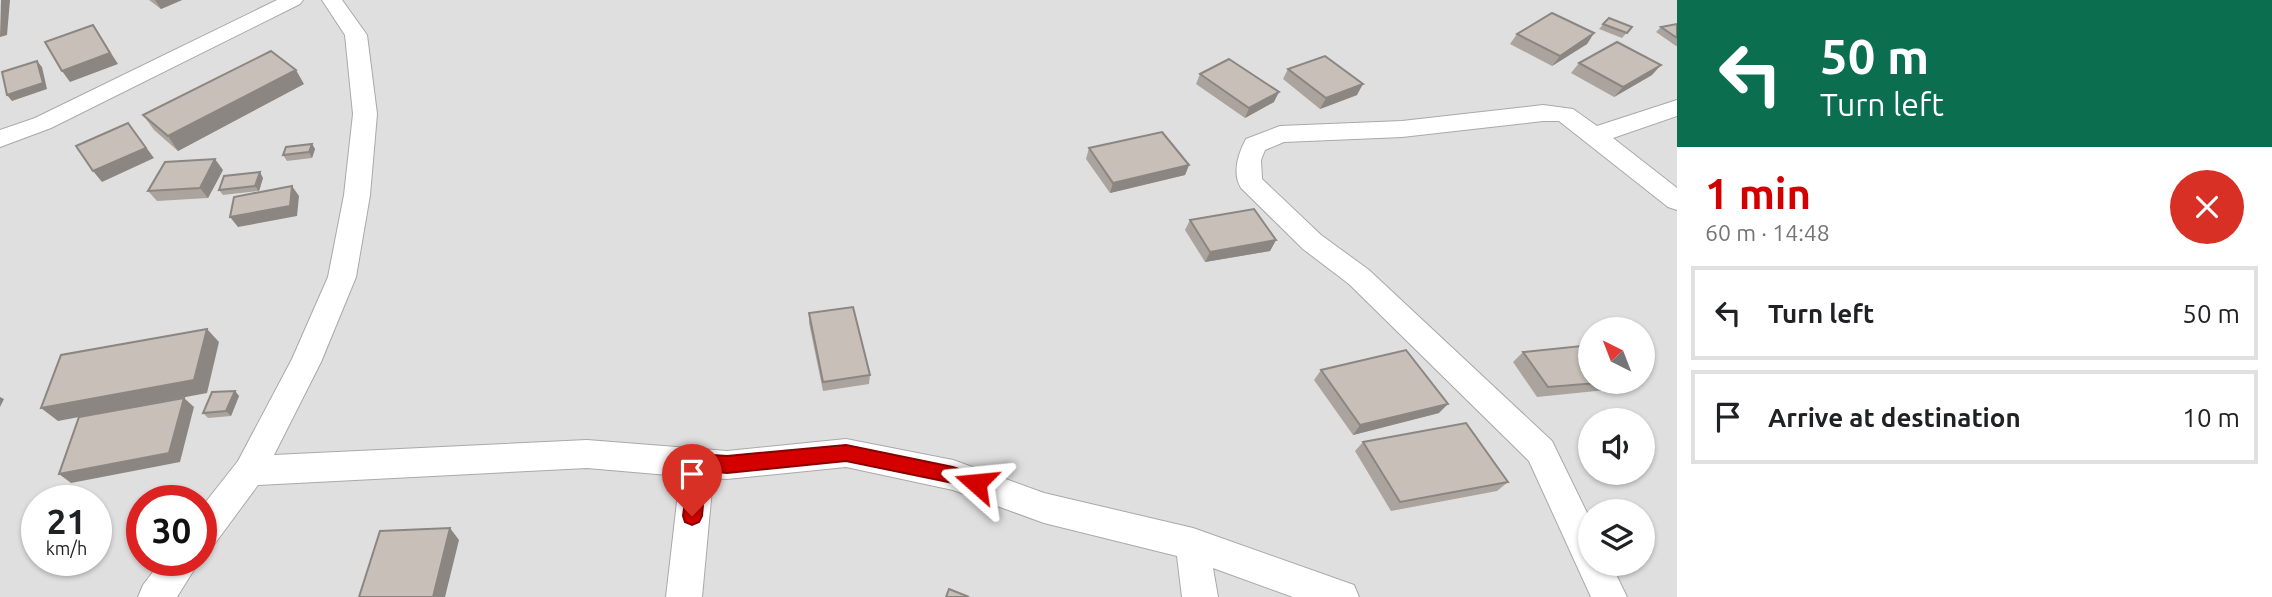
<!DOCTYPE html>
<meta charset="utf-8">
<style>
:root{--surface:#fff;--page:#f2f2f2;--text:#202124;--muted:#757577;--line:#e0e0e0;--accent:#d40000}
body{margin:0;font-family:Ubuntu,sans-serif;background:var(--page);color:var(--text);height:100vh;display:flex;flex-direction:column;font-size:26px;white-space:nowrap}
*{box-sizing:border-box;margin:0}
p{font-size:23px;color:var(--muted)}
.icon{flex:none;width:38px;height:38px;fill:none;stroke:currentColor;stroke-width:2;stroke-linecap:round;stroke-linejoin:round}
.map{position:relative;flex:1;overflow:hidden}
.sheet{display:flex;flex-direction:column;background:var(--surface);width:595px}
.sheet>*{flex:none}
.top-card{background:#0b6e4f;color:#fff;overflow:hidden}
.needle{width:46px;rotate:318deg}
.buttons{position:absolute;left:1578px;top:317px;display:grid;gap:14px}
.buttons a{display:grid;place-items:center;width:77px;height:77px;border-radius:50%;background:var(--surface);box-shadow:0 2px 5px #0004;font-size:35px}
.speed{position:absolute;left:21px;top:485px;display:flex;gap:14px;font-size:35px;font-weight:700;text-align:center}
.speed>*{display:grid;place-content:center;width:91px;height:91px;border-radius:50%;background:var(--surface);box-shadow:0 2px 5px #0004;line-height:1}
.speed small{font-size:18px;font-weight:400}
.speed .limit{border:10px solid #d22;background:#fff;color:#111}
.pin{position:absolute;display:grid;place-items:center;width:60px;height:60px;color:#fff;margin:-72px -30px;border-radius:50% 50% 50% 0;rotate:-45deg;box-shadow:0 0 7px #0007}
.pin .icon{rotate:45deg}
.me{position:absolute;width:77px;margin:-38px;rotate:288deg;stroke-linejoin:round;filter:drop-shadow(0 0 5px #0008)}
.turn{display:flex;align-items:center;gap:24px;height:147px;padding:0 28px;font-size:32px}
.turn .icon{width:91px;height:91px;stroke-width:2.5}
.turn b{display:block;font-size:49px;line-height:60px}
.round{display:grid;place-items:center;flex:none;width:74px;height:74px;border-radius:37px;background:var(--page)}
.headline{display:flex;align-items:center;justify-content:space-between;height:119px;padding:0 28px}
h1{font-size:42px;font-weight:600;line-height:52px;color:var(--accent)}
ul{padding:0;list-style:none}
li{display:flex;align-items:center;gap:21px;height:94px;margin:0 14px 10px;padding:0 14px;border:4px solid var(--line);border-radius:0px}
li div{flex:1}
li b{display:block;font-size:26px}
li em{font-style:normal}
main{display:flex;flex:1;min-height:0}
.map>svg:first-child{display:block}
</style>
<main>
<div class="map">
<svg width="1677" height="597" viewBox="0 0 1677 597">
<rect width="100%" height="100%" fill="#f2efe9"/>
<!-- residential -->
<path fill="#e0dfdf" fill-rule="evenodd" d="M0,0H1677V597H0ZM1591,329H1643V382H1591ZM1591,420H1643V472H1591ZM37,500H96V560H37ZM142,500H201V560H142ZM1591,511H1643V564H1591Z"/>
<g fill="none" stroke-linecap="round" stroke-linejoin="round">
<defs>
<g id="street">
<path d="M277,0H303L300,4L51,128L0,147V130L35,118Z"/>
<path d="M322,0H342L367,35L377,114L370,195L356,277L321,362L274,455L587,440L727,451L846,439L953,460L1044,493L1193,528L1354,585L1359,597H1293L1213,568L1218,597H1182L1177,556L1044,523L953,490L846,467L727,479L713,478L702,597H666L680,476L587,468L258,485L213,546L201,551V508L238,461L292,359L328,277L344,195L353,114L345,35Z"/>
<path d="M1677,100V116L1613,138L1677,188V210L1668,207L1559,121H1543L1402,137L1284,142L1265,150L1261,160L1262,179L1321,235L1369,270L1552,441L1591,521V564H1611L1627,597H1591L1529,461L1349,284L1303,249L1241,188C1232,173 1238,154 1246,139L1280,126L1402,121L1543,105L1573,109L1597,126Z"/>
<path d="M162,560H200L177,597H138L143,585Z"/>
</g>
</defs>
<!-- street casing -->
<use href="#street" stroke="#a9a9a9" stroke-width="2"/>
<!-- street -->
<use href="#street" fill="#fff" fill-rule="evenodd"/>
</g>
<!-- wall -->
<g fill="#aba49e">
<path d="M149,0H182L161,9Z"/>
<path d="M1609,18L1632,27L1622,38L1599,29Z"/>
<path d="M1677,24V46H1676L1656,32L1661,27Z"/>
<path d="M1594,33L1587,44L1552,66L1510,44L1517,34Z"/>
<path d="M1579,63L1652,75L1614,97L1571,73Z"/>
<path d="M1288,69L1357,95L1320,109L1283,79Z"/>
<path d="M1200,74L1274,102L1245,118L1196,84Z"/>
<path d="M304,84L178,151L154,130L143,115Z"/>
<path d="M312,144L315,149L312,158L287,161L283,155Z"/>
<path d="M1089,148L1189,165L1185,175L1110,193L1086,159Z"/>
<path d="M223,170L208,198L157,201L148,191Z"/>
<path d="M263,178L259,191L223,195L219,190Z"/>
<path d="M1190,220L1276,240L1270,251L1205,262L1185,230Z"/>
<path d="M809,313L870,375L869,384L823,391L809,323Z"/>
<path d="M1523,352L1591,382H1626L1616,389L1537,397L1513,362Z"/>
<path d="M1321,370L1439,413L1353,435L1314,380Z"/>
<path d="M235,391L239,396L231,416L208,418L203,413Z"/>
<path d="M1363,442L1508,482L1497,491L1391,511L1355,451Z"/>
</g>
<!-- shaded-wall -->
<g fill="#8b8681">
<path d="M1,0H10L7,35L0,37Z"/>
<path d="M155,0H182L161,9Z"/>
<path d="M93,25L118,64L70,82L62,71Z"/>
<path d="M1594,33L1587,44L1552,66L1560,56Z"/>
<path d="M37,61L42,67L47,89L12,101L7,95Z"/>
<path d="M1661,65L1652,75L1614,97L1623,87Z"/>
<path d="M296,70L304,84L178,151L168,136Z"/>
<path d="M1363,84L1357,95L1320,109L1326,98Z"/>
<path d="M1279,92L1274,102L1245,118L1249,108Z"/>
<path d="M128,123L154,158L102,182L93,171Z"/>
<path d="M312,144L315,149L312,158L309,152Z"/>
<path d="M215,159L223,170L208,198L200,188Z"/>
<path d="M1189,165L1185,175L1110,193L1113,183Z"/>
<path d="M260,172L263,178L259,191L255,186Z"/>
<path d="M292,186L299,196L297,216L238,227L230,217Z"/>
<path d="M1276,240L1270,251L1205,262L1210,252Z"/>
<path d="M207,329L219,342L207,393L58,421L41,408Z"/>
<path d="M235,391L239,396L231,416L226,411Z"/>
<path d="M0,397L4,399L0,407Z"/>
<path d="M184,398L194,407L180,462L71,483L59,474Z"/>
<path d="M1448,404L1439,413L1353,435L1360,425Z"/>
<path d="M450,528L459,540L445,597H433Z"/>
</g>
<!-- building -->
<g fill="#c7bfb8" stroke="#8b8681" stroke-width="2">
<path d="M1552,13L1594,33L1560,56L1517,34Z"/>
<path d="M1609,18L1632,27L1627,33L1603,24Z"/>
<path d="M1677,24V38L1661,27Z"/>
<path d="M93,25L110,53L62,71L45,42Z"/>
<path d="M1617,42L1661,65L1623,87L1579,63Z"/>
<path d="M271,51L296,70L168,136L143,115Z"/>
<path d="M1325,56L1363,84L1326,98L1288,69Z"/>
<path d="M1229,59L1279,92L1249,108L1200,74Z"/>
<path d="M37,61L43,83L7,95L2,72Z"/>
<path d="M128,123L146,148L93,171L76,146Z"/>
<path d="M1162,132L1189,165L1113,183L1089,148Z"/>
<path d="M312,144L309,152L283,155L286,147Z"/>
<path d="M215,159L200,188L148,191L165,162Z"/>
<path d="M260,172L255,186L219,190L224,176Z"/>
<path d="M292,186L290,206L230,217L234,197Z"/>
<path d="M1254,209L1276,240L1210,252L1190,220Z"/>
<path d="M853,307L870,375L823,382L809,313Z"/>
<path d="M207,329L194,380L41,408L61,355Z"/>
<path d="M1591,345V382H1610L1548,387L1523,352Z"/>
<path d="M1406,350L1448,404L1360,425L1321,370Z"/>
<path d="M235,391L226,411L203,413L212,392Z"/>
<path d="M184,398L169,453L59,474L79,417Z"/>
<path d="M1466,423L1508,482L1400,502L1363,442Z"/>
<path d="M450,528L433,597H359L380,531Z"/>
<path d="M949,589L969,597H946Z"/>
</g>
<!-- route -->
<path fill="#d40000" stroke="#8a0000" stroke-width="2" d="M846,445L953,467L982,477L985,483L982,489L976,492L953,483L846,461L727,473L706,471L702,516L699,522L692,525L685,522L683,516L691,457L698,454L727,456Z"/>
</svg>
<div class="buttons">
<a><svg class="needle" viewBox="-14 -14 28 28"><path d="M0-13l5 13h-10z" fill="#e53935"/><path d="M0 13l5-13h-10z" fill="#757577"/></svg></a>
<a><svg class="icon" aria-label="sound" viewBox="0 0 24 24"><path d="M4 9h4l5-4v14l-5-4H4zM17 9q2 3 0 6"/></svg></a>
<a><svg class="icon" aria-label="layers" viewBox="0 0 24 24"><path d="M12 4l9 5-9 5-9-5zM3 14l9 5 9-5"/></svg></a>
</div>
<div class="speed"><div>21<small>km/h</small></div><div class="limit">30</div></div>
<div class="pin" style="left:692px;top:516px;background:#d93025"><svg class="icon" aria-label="arrive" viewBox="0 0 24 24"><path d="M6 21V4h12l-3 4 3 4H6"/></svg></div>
<svg class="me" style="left:976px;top:483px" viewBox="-20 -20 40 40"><path d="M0-17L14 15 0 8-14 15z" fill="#d40000" stroke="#fff" stroke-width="4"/></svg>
</div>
<section class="sheet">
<div class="top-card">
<div class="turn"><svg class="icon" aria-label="left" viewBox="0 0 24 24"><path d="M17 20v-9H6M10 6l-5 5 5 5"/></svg><div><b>50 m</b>Turn left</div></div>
</div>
<div class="headline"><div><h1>1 min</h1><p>60 m · 14:48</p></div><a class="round" style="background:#d93025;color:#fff"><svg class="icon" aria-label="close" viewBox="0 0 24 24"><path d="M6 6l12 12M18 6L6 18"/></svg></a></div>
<ul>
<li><svg class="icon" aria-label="left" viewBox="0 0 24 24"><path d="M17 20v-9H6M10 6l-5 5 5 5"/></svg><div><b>Turn left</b></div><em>50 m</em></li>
<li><svg class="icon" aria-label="arrive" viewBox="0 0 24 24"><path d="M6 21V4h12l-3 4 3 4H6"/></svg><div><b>Arrive at destination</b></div><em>10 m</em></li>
</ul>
</section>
</main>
